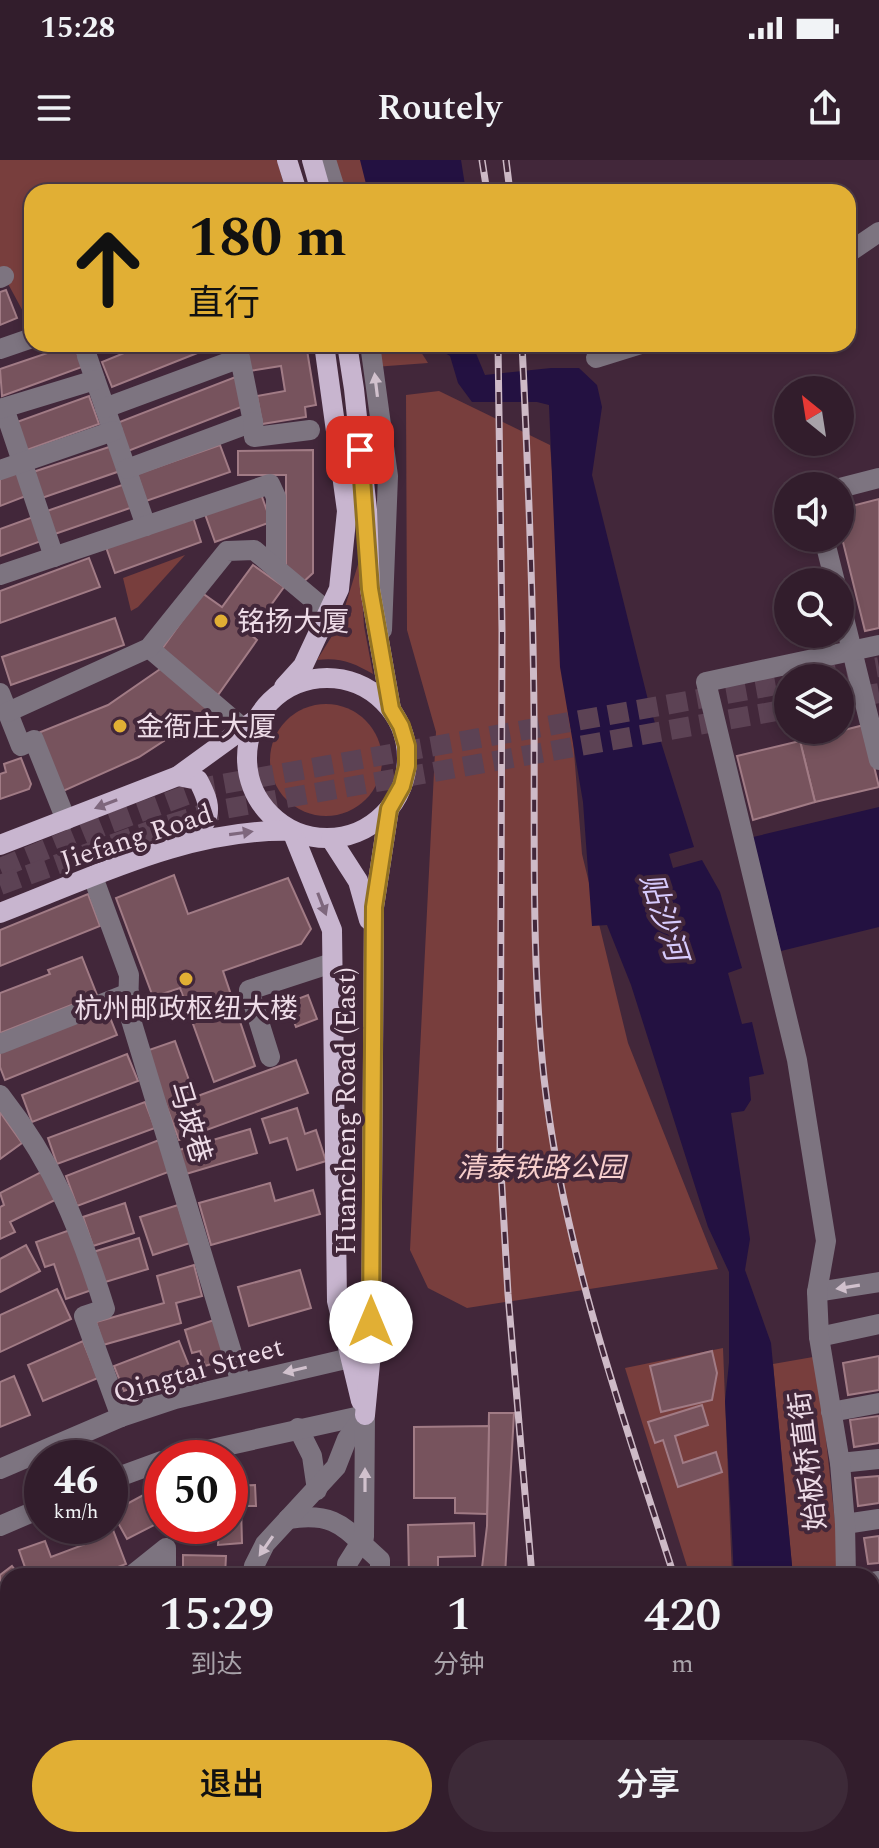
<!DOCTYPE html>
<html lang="zh">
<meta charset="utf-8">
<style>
:root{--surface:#321d2c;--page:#3d2a38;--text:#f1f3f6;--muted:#a8a2a9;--line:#4d3b48;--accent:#e1af34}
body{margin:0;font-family:Spectral,"Noto Sans SC",serif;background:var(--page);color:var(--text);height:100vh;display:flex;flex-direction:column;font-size:30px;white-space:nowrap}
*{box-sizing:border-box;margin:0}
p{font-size:26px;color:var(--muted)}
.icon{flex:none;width:44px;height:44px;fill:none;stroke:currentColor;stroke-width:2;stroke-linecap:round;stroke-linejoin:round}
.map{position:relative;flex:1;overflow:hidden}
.details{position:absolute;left:0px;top:1408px;width:880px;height:280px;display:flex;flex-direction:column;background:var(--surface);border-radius:24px 24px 0 0;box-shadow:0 4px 12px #0003,0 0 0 2px var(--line)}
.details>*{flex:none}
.banner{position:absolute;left:24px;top:24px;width:832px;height:168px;border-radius:24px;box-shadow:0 4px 12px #0003,0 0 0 2px var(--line);background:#e1af34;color:#111;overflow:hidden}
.needle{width:52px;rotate:330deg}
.fabs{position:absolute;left:774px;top:216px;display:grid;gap:16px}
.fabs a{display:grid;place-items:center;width:80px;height:80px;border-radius:50%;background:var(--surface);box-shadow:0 4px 12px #0003,0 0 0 2px var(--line);font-size:40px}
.speed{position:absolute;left:24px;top:1280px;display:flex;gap:16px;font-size:40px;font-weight:700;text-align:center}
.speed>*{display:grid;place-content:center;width:104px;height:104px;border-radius:50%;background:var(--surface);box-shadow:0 4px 12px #0003,0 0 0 2px var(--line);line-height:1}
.speed small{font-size:20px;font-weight:400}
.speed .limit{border:12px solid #d22;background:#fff;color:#111}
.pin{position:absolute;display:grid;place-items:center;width:68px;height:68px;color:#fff;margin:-34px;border-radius:16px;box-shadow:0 4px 12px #0006}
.me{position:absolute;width:88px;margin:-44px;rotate:0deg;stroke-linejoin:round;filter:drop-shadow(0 0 6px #0008)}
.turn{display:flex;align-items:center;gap:28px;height:168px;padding:0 32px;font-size:36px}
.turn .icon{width:104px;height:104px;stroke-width:2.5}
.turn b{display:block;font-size:56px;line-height:68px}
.eta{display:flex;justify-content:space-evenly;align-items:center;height:136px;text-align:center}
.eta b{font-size:48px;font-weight:600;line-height:56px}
.primary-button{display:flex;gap:16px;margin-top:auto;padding:16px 32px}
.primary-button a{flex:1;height:92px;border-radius:48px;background:var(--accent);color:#111;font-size:32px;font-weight:600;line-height:92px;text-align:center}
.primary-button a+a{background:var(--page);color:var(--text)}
.status{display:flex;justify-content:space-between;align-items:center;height:56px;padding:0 40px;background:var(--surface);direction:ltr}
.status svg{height:22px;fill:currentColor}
header{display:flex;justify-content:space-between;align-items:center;height:104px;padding:0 32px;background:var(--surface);font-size:36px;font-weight:600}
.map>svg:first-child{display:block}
</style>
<div class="status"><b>15:28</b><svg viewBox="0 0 49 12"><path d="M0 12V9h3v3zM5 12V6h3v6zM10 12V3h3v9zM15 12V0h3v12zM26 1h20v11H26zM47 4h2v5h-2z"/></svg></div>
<header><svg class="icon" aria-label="menu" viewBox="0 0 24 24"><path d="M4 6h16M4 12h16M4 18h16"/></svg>Routely<svg class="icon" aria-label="share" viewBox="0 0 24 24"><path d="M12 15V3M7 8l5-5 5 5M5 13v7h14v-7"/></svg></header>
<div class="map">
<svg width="879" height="1688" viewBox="0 0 879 1688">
<rect width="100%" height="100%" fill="#42273a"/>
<!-- green -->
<g fill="#783e3d">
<path d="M0,0H277L286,32H32V168L0,109Z"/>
<path d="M334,0H362L370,32H340Z"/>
<path d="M370,184H416L428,203L374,207Z"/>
<path d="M439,231L550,285L582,694L628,883L718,1109L467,1148L428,1128L410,1090L436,572L407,470L406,235Z"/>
<path d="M185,395L138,447L131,451L123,418Z"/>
<path d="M360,398L364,466L373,514C354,503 340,497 317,500L340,463Z"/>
<circle cx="326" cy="600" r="56"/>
<path d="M723,1188L732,1416H690L625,1208Z"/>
<path d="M813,1197L825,1271L841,1416H793L773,1204Z"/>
</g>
<!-- water -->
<g fill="#231141">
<path d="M360,0H461L466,32H368Z"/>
<path d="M430,184H475V191L485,215L551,208H579L597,225L602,247L592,315L649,544L694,687L669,694L673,708L702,700L720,732L742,808L728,813L742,864L752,862L764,914L749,917L751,940L744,951L731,953L750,1079L745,1110L771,1183L793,1416H734L725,1241L729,1203V1112L708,1067L631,825L607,765L592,766L583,642L560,507L549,245L537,242H472L458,223L450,196Z"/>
<path d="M879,647V767L781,791L753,677Z"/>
</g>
<!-- building -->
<g fill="#77535d" stroke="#a17b85" stroke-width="2">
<path d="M6,130L17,158L0,165V132Z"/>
<path d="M74,184L82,207L2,236L0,209Z"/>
<path d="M146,184H220L112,227L102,202Z"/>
<path d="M274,184H306L316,245L305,247L306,257L262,264L257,236L285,231L281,206L249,211L245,189Z"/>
<path d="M238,216L249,244L128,291L117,263Z"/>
<path d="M89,236L99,264L24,291L14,263Z"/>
<path d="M220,285L230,312L146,341L137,314Z"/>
<path d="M112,286L120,311L39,339L30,313Z"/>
<path d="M313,290V413L300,425L286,409V315H238V291Z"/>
<path d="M17,311L26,336L0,346V317Z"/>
<path d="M125,324L133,347L52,375L44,352Z"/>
<path d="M261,334L271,362L215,382L205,354Z"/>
<path d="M879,339V468L865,471L840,370V349Z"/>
<path d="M36,356L44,380L0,396V369Z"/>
<path d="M193,357L201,382L115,413L106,387Z"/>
<path d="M89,398L100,427L0,463V431Z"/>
<path d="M253,405L284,427L250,474L257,480L218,535L159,493L202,433L222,447Z"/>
<path d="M115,458L124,485L11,525L2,497Z"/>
<path d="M166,505L209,547L196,560L139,597L61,632L38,573L108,545Z"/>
<path d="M864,565L879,627L815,642L800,581Z"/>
<path d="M800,581L815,642L753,660L737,596Z"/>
<path d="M21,598L31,624L29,629L0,639V614L6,612L4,604Z"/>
<path d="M174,715L188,754L288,718L311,769L301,784L223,811L255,906L214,922L180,828L153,837L116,738Z"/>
<path d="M88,734L100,766L0,806V770Z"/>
<path d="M82,797L97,835L0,873V833L50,814L48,810Z"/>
<path d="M308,835L317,859L296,867L287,843Z"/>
<path d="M107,850L117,875L5,920L0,907V892Z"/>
<path d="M175,881L195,937L296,900L308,933L179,980L146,891Z"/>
<path d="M127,894L138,921L32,962L22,935Z"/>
<path d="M145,942L155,968L57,1004L48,978Z"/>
<path d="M297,948L305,974L316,970L326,1001L297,1010L287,978L270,983L262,959Z"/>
<path d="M0,952L22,983L0,999Z"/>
<path d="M250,969L257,993L186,1014L179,990Z"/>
<path d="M159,980L171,1011L77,1046L66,1016Z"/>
<path d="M45,1010L59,1038L10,1062L15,1072L0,1079V1047L4,1045L0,1033Z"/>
<path d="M270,1023L275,1041L313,1030L320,1054L211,1085L199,1043Z"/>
<path d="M125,1043L134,1073L93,1086L83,1057Z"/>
<path d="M178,1045L190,1083L153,1095L140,1057Z"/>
<path d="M70,1070L92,1130L66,1139L54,1104L45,1107L36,1082Z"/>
<path d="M139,1078L148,1109L102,1123L93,1092Z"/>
<path d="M26,1085L40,1111L0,1132V1099Z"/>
<path d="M194,1105L202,1136L176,1143L181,1163L103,1185L96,1162L164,1143L157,1116Z"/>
<path d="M300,1110L311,1148L249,1166L238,1127Z"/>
<path d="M57,1129L71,1159L0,1192V1155Z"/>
<path d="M214,1160L227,1199L205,1206L200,1191L192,1193L185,1170Z"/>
<path d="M83,1181L98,1218L43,1241L28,1205Z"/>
<path d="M179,1181L189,1206L124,1231L114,1206Z"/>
<path d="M712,1191L717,1213L712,1240L661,1252L650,1206Z"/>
<path d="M879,1196V1230L848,1235L843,1203Z"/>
<path d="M14,1216L30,1255L0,1267V1222Z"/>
<path d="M702,1245L708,1265L675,1276L683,1303L716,1292L722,1312L678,1327L663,1280L655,1283L648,1262Z"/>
<path d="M489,1253H514L505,1416H481L487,1366Z"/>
<path d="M879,1256V1283L854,1287L850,1260Z"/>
<path d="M489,1266L487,1354L455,1353V1338H414V1267Z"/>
<path d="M879,1316V1343L858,1346L855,1318Z"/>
<path d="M255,1325L256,1346H241L242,1383L218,1385L219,1366H230V1326Z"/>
<path d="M158,1327L162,1334V1361L127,1379L112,1352Z"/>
<path d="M110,1362L126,1404L94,1416H28L19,1390L45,1381L51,1397L91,1382L85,1366H110Z"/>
<path d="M474,1363L475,1396L438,1397V1416H409L408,1365Z"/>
<path d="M879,1376V1403L868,1404L864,1378Z"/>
<path d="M183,1395L226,1396L225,1416H183Z"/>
<path d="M12,1406L20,1416H8V1448L0,1454V1415Z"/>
<path d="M300,1411L340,1412V1416H300Z"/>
<path d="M879,1440V1468L875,1469L872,1441Z"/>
<path d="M0,1495L8,1504V1544L0,1549Z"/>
<path d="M8,1676V1680H43L44,1688H0V1677Z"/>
<path d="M277,1680H337V1688H276Z"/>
<path d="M400,1680H442L443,1688H400Z"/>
</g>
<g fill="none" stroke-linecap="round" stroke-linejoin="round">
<!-- major-tunnel -->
<g stroke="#5c4254" stroke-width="20" stroke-dasharray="20 10" stroke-linecap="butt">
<path d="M817,518L879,507"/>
<path d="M840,540L879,533"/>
<path d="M0,708L108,664L211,626L788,523"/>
<path d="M0,725L155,669L213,651L788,549"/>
</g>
<!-- minor -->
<g stroke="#7d7480" stroke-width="20">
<path d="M326,0L336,32"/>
<path d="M848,93L879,72"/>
<path d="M0,118L4,116"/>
<path d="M370,184L388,316L382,470"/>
<path d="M0,189L32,178"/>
<path d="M87,196L146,366"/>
<path d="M596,198L641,184"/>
<path d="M4,248L54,397"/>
<path d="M105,248L240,198L253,262L127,309"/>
<path d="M0,249L95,220"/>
<path d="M253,262L254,277L310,270"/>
<path d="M0,310L113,271"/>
<path d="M840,328L879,318"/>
<path d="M824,378L835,422"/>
<path d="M0,415L270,324L276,337V408"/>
<path d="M840,442L879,600"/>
<path d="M149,488L244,569"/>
<path d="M0,533L21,586L34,580L66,660"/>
<path d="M8,552L149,488L227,391L254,390L328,452"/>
<path d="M93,717L129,815L128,850L241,1223"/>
<path d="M0,884L129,833"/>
<path d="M270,897L249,830L332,803"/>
<path d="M0,935C54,1004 79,1066 105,1149L84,1156L121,1257"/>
<path d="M817,1132L879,1122"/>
<path d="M819,1177L879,1164"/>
<path d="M831,1252L879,1243"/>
<path d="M298,1268L312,1296L317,1330"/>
<path d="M171,1298L365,1255"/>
<path d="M840,1303L879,1299"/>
<path d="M0,1309L121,1257L175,1239L367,1194"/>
<path d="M110,1320L162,1301"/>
<path d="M288,1359C339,1351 345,1370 380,1400V1416"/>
<path d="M845,1364L879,1359"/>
<path d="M0,1366L42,1348"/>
<path d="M131,1416L166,1388V1416"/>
<path d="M252,1416L254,1406L265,1384L336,1307L347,1279L365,1255"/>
<path d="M348,1416L347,1404L364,1377L365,1255"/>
<path d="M846,1416L845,1364L840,1303L819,1177L817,1132L826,1081L797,900L706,522L879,485"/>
<path d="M872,1422L879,1421"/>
<path d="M0,1487L8,1500"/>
<path d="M872,1488L879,1486"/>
<path d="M8,1555L3,1563L8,1612"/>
<path d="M349,1680V1688"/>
<path d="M254,1688V1680"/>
<path d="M379,1688V1680"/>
</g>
<!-- major -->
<g stroke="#c8b5cf" stroke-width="20">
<path d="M287,0L297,32"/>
<path d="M312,0L321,32"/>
<path d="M347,184L354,229L367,350L370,429L391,549"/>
<circle cx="327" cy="598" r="80"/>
<path d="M284,527L303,506L339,429L347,351L324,184"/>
<path d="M178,616L198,620C213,648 212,658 190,682"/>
<path d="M292,671L332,770L337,1141L361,1241"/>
<path d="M331,679L358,721L369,760"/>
<path d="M0,685L178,616L255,560"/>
<path d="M0,753C94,717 190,668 292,671"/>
<path d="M365,1255L371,1193L374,747L389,649"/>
</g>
<defs>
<g id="rail">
<path d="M482,0L487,32"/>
<path d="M506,0L510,32"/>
<path d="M498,184L502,470L500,994L508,1134L532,1416"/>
<path d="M522,184C528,307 533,431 534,554C535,675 531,798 544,918C563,1089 622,1253 674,1416"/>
<path d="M738,1680V1688"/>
<path d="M540,1688V1680"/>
</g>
</defs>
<!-- rail casing -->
<use href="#rail" stroke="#cebac7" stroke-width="7"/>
<!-- rail -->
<use href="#rail" stroke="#42273a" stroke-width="4" stroke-dasharray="12" stroke-linecap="butt"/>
</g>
<!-- one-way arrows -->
<defs><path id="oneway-solid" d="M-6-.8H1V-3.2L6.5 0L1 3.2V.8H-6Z" transform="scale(2)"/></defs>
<g fill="#d1c1cd">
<use href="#oneway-solid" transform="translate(376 225) rotate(-97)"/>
<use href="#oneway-solid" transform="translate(848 1127) rotate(171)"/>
<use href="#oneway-solid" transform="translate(295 1210) rotate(167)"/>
<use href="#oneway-solid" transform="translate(365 1320) rotate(-90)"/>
<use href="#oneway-solid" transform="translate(266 1386) rotate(125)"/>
</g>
<g fill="#7e677d">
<use href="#oneway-solid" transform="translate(106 644) rotate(159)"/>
<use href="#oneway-solid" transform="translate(241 673) rotate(-8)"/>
<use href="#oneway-solid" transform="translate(322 744) rotate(69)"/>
</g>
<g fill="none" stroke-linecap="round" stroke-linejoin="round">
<defs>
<path id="route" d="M360,290L370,429L391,549L401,566L407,586V606L402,626L389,649L374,747L371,1162"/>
</defs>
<!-- route casing -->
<use href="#route" stroke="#927222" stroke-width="20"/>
<!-- route -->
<use href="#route" stroke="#e1af34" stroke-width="14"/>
</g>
<!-- markers -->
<g fill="#e1af34" stroke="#42273a" stroke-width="3">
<circle cx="221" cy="461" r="8"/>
<circle cx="120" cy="566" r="8"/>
<circle cx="186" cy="819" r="8"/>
</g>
<g text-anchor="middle" stroke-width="8" stroke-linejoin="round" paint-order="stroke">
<!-- poi labels -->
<g font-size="28" fill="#eddbe7" stroke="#42273a" text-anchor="start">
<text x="237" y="471">铭扬大厦</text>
<text x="136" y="576">金衙庄大厦</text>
<text x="186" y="858" text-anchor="middle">杭州邮政枢纽大楼</text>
</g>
<!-- street labels -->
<g font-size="28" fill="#eddbe7" stroke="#42273a">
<text transform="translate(136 676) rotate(-18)" y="10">Jiefang Road</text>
<text transform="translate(345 951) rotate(-90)" y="10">Huancheng Road (East)</text>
<text transform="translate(191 962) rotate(73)" y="10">马坡巷</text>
<text transform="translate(198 1209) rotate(-16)" y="10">Qingtai Street</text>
<text transform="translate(807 1301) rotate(-97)" y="10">始板桥直街</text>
</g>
<!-- park labels -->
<g font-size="28" font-style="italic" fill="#f8cfcd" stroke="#42273a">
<text x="541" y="1017">清泰铁路公园</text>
</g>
<!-- water labels -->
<g font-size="30" font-style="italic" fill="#d7cbfd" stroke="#42273a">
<text transform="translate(664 757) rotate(72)" y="10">贴沙河</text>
</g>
</g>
</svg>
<div class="fabs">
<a><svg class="needle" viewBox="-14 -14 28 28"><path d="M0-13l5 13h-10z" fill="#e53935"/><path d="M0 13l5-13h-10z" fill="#a8a2a9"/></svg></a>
<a><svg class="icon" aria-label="sound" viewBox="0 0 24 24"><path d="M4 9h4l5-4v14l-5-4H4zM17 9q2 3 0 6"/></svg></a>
<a><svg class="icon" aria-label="search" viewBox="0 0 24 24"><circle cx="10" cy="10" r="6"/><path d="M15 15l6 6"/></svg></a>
<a><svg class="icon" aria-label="layers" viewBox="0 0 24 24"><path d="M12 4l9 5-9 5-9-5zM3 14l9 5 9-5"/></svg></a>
</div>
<div class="speed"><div>46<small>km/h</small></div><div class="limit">50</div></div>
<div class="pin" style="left:360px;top:290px;background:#d93025"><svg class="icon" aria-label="arrive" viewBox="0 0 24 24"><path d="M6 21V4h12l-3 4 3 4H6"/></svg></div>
<svg class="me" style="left:371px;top:1162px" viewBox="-20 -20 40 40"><circle r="19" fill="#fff"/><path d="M0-13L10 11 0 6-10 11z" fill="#e1af34"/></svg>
<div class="banner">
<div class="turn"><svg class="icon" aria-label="ahead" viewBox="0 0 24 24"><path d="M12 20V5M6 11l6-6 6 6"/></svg><div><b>180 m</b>直行</div></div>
</div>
<section class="details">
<div class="eta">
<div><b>15:29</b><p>到达</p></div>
<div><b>1</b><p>分钟</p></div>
<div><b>420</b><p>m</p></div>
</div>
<div class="primary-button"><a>退出</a><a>分享</a></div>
</section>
</div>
